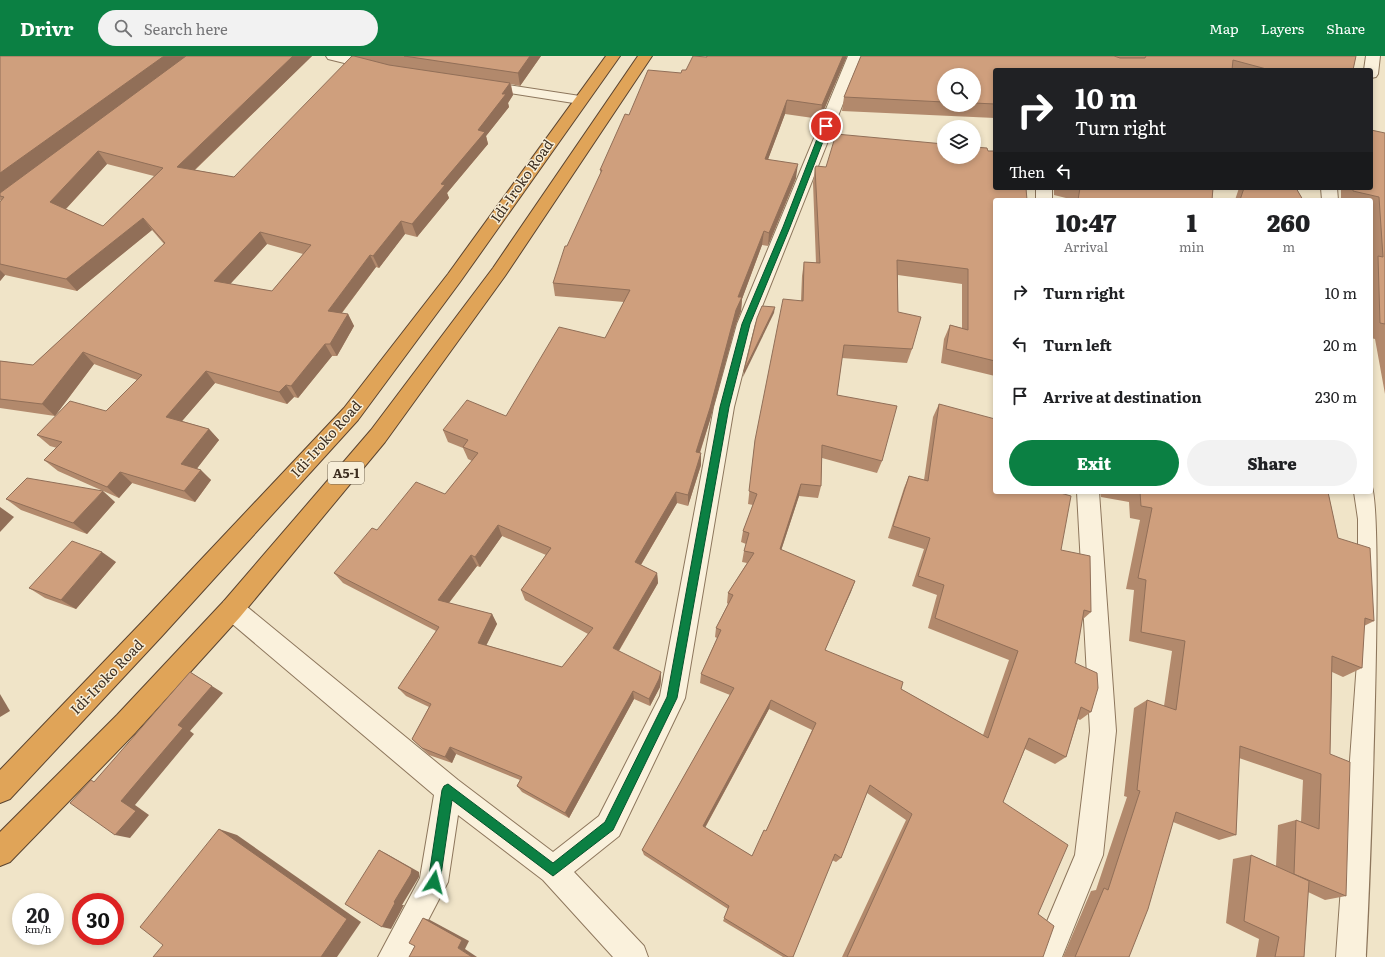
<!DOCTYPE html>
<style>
:root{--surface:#fff;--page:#f2f2f2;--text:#202124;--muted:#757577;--accent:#0b8043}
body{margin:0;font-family:Literata,serif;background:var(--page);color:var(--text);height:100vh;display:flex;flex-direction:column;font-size:15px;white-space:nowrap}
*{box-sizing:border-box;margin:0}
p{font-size:13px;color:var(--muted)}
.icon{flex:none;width:22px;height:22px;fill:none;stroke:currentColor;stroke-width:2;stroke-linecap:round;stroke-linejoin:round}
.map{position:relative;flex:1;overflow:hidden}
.sheet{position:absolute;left:993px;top:142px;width:380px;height:296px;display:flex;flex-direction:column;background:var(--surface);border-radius:4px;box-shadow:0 2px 6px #0003}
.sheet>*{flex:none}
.top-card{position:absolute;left:993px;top:12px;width:380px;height:122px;border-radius:4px;box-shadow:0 2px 6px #0003;background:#202124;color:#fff;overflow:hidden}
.tools{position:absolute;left:937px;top:12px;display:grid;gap:8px}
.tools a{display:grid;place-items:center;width:44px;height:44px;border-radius:50%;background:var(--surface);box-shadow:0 2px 6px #0003;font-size:20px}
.speed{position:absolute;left:12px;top:837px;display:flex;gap:8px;font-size:20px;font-weight:700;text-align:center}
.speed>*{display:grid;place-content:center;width:52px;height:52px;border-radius:50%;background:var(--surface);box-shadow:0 2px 6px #0003;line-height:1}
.speed small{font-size:10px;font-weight:400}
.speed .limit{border:6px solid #d22;background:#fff;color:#111}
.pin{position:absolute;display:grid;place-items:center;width:34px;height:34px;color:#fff;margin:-17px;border:2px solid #fff;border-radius:50%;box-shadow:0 1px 4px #0007}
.me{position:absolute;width:44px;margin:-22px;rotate:9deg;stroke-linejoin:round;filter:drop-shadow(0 0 3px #0008)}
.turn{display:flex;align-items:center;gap:14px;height:84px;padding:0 16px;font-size:18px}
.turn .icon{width:52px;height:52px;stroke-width:2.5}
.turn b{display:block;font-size:28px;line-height:34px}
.then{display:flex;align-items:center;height:38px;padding:0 16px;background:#0003;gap:8px;font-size:15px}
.eta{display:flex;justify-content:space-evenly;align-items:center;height:68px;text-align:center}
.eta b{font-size:24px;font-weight:800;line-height:28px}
.cta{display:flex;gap:8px;margin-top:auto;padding:8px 16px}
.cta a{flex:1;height:46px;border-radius:24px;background:var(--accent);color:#fff;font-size:16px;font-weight:800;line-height:46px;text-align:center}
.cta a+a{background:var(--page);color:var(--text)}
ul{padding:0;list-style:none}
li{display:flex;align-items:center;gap:12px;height:52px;padding:0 16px}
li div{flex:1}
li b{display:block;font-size:15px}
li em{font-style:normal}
header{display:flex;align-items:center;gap:24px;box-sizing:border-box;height:56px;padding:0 20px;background:var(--accent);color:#fff}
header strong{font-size:19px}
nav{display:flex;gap:22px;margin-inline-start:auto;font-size:14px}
.search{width:280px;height:36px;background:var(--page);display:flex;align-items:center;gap:10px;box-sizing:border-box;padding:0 14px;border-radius:22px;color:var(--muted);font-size:15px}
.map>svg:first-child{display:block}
</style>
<header>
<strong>Drivr</strong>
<div class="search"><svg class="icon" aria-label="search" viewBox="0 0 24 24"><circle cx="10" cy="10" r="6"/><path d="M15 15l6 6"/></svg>Search here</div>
<nav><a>Map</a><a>Layers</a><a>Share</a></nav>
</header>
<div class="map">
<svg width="1385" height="901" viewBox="0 0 1385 901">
<rect width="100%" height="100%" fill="#f0e4c8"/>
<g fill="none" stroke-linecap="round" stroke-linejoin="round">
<defs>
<g id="minor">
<path d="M326,0H350L382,8L384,11L382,14L377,15L328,3Z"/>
<path d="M848,0H862L755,268L734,351L685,642L619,780L574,816L644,890L648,901H613L543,824L458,759L448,826L409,901H378L420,822L434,739L224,561L220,553L224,545L232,542L240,545L458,724L553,796L599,760L660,640L714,351L737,268Z"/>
<path d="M1366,0H1380L1378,18L1376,21L1371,22V14H1364Z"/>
<path d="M482,25L580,40L585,41L587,44L585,47L580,48L477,32L475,29L477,26Z"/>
<rect x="1036" y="132" width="16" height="12"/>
<path d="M1321,132H1337L1338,144H1322Z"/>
<path d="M1371,429C1385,448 1369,845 1366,901H1336L1358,592V463L1354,436H1371Z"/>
<path d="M1077,436H1099L1116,675L1103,799L1062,901H1032L1075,799L1090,675Z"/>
</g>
<g id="highway">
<path d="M606,0H620L460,226L358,364L162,580L10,743L0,747V714L144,564L344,352L448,218Z"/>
<path d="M638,0H652L505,220L385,386L240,561L135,677L10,806L0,810V776L117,659L224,545L371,374L493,212Z"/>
</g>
</defs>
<!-- minor casing -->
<use href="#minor" stroke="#8d765c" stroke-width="2"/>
<!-- highway casing -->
<use href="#highway" stroke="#5b4430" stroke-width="2"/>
<!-- minor -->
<use href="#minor" fill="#faf1dc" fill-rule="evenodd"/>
<!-- highway -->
<use href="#highway" fill="#e0a458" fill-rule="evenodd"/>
</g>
<!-- wall -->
<g fill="#b2896c" fill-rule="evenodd">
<path d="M0,0H312L195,114L234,121L355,0H541L520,30L511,28L513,39L508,47L509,51L486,80L488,88L447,137L449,142L417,181L405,178L379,212L376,211L342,257L348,258L354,270L337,300H332L298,342L294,341L287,348L215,327L182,365L209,373L219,384L197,412L211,424L195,446L132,427L119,442L58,415L44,404L57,392L50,390L37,379L106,355L137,324L94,308L55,360L0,352V305L33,309L164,188L152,174L77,235L5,219L0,225V146L1,145L0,144ZM107,108L154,120L103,170L66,153ZM267,188L303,198L272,235L230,228Z"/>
<path d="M707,0H847L820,63L785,58L768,103L796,122L768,190L762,189L742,243L741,255L736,268L710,364L700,397L701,409L688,450L677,447L641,509L657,517L658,527L619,595L661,624L660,631L650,650L634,643L569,762L522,736L517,730L520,724L456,698L452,707L429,699L412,683L429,651L406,640L398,632L436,575L343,527L334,517L377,474L445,438L472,405L468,403L463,392L448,386L443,374L506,360L605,282L624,246L555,240L553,227L567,190L601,118L600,114L629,59L681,17ZM502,480L546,499L521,534L525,544L588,578L562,611L486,589L497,568L492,558L449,547L477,510L480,511Z"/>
<path d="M861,0H1356L1353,14H995V62L842,55L844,41ZM944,19H974V49H944Z"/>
<path d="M1385,77V338L1375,283L1371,282V144H1341V132H1371Z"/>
<path d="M988,95L995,144V320L941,307L944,283L950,269L962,272V228L898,219V256L912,293L907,307L842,302L837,339L882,405L877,417L822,402L821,430L818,442L799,440L781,494L855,525L825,594L901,633L983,679L1009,604L928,572L937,539L912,530L924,493L888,482L904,432L909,420L924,424L933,361L939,348L1061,494L1091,556L1082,564L1075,607L1091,656L1080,664L1078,663L1066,701L1055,708L1025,693L1003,746L1038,858L1043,901H842L906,764L867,737L841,802L836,806L832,804L793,901H783L723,865L728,853L644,799L642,794L730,639L700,627L701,618L717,582L715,581L716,572L728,548L727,547L728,537L747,507L742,506L744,495L746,488L741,486L743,475L753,449L748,448L755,384L801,244L802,220L804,206L816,207L813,127L815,112ZM769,653L812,674L766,775L752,800L705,772Z"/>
<path d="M1054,132H1213L1212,144H1074L1054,139Z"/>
<path d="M1239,132H1296L1303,144H1235Z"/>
<path d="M1100,436H1328L1338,482L1374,565L1364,570L1362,612L1343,621L1332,616L1330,698L1346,840L1325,844L1308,836L1304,901H1256L1259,883L1226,867L1233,803L1251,799L1276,810L1278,769L1296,764L1301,766L1303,724L1239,702L1236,779L1219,784L1173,766L1129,901H1063L1091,835L1096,834L1127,741L1124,740L1134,652L1147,644L1164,650L1172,595L1129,585L1134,534L1126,533L1140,464L1130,462L1129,446L1101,441Z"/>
<path d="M6,443L115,446L87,478L21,454Z"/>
<path d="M116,506L76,553L45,542L29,532Z"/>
</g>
<!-- shaded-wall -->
<g fill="#916f58">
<path d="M164,0H188L0,137V117Z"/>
<path d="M293,0H312L185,123L177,111Z"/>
<path d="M530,0H541L520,30L518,17Z"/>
<path d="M843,0H847L820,63L822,49Z"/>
<path d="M510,27L513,39L508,47L509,51L486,80L488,88L447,137L449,142L417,181L412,168L478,74L502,38Z"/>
<path d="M787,44L785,58L763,117L765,103Z"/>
<path d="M98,95L107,108L61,158L50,146Z"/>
<path d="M798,108L796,122L768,190L769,177Z"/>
<path d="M143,162L152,174L77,235L66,223Z"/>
<path d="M401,165L405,178L379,212L373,200Z"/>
<path d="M764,175L762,189L742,243L741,255L736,268L710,364L696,408V396L738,241Z"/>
<path d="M260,176L267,188L222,237L214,225Z"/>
<path d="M370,199L376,211L334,267L328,255Z"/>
<path d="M0,214L5,219L0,225Z"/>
<path d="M775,251L774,257L743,321L744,315Z"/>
<path d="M348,258L354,270L337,300L330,288Z"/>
<path d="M325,288L332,300L298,342L291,330Z"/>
<path d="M83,296L94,308L55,360L42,348Z"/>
<path d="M206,315L215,327L176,372L166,361Z"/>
<path d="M286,329L294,341L287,348L279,336Z"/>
<path d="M209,373L219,384L192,419L181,408Z"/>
<path d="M701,397V409L688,450V439Z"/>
<path d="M201,414L211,424L195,446L184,435Z"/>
<path d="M120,416L132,427L119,442L107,431Z"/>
<path d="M801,428L799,440L778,504L780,493Z"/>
<path d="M103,435L115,446L87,478L73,467Z"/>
<path d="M676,436L677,447L636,517L635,506Z"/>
<path d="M0,451L14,461L0,476Z"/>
<path d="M498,469L502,480L480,511L475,501Z"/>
<path d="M102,496L116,506L76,553L61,544Z"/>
<path d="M471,499L477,510L444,553L438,544Z"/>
<path d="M657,517L658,527L615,601L613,592Z"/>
<path d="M855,525L851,536L821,603L825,594Z"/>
<path d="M492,558L497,568L483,596L478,587Z"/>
<path d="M190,616L223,637L190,675L194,678L135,749L149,759L130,782L115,779L121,745L178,669Z"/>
<path d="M661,616V624L660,631L650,650L649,643Z"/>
<path d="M633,635L634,643L569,762L565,757Z"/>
<path d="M0,638L10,655L0,661Z"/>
<path d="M771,644L769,653L703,775V770Z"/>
<path d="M450,691L456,698L452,707L445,701Z"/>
<path d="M219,773L237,779L361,866L337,901H321Z"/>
<path d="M379,794L387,798L419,816V821L402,849H404L391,873L382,871L394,846Z"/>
<path d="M423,862L430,864L469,885L465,893L477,901H472L458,892Z"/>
</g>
<!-- building -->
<g fill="#cf9f7d" stroke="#916f58" fill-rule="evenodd">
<path d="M0,0H164L0,117Z"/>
<path d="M186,0H293L177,111L234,121L352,0H354L389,9L510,27L502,38H506L478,74L485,76L441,128L445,129L412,168L401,165L373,200L370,199L328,255L348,258L330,288H325L291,330L286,329L279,336L206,315L166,361L209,373L181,408L201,414L184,435L120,416L107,431L44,404L62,386L37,379L70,345L106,355L142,319L83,296L42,348L0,343V305L33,309L165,187L143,162L66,223L0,208V146L4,141L0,140V137ZM98,95L163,112L103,170L50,146ZM260,176L311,189L272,235L214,225Z"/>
<path d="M404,0H530L518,17Z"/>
<path d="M693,0L707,1V0H843L822,49L787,44L765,103L798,108L769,177L764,175L738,241H742L736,254L710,352L696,396L701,397L688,439L676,436L635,506L657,517L613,592L661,616L659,623L649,643L633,635L565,757L517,730L522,721L450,691L445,701L422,692L412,683L431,648L398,632L439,571L334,517L372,472L377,474L416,426L445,438L478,397L463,391L468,384L443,374L467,344L506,360L559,271L605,282L630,234L553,227L565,190H567L602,114H600L625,58L629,59L648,14L681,17L682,14H686ZM498,469L551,492L521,534L593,572L562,611L478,587L492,558L438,544L471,499L475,501Z"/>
<path d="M861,0H1114L1120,2H1145L1146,0H1356L1353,14H1270L1233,4L1232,14H995V48L974,47V19H944V46L844,41Z"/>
<path d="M1371,74L1385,77V268L1380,267L1378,200L1383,201L1379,141L1353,135V132H1371Z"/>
<path d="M836,78L944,88V101H974V91L987,92L988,95H995V132H1026L1027,144H995V305L946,293L950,269L968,274V213L897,204L898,256L921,261L912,293L844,289L837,339L897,350L882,405L822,389L821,430L801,428L780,493L855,525L825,594L903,626L901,633L988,682L1018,595L935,562L944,529L918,520L930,482L893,470L909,420L928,425L939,348L995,363V436H1057L1071,440L1061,494L1090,500L1091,556L1084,554L1075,607L1097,617L1098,632L1091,656L1081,651L1066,701L1029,682L1003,746L1068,789L1038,858L1054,870L1043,901H847L912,758L870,729L841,802L835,798L793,901H788L724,862L729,850L642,794L734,632L701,618L721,574L716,572L733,539L728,537L754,497L744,495L749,477L743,475L757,438L749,435L755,384L783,243L803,245L804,206L820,207L815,112L816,110L826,111ZM771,644L816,667L766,775L764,774L752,800L703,770Z"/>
<path d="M1080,132H1213L1212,144H1078Z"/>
<path d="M1244,132H1296L1303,144H1240Z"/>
<path d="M762,250L775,251L744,315L757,262Z"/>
<path d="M27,422L103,435L73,467L6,443Z"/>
<path d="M1140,436H1328L1338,482L1370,492L1374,565L1365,562L1362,612L1332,600L1330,698L1350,706L1346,840L1294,818L1296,764L1319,773L1321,718L1240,690L1236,779L1176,756L1148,853L1129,901H1075L1104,832L1108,834L1140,735L1137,734L1147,644L1176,654L1185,585L1141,576L1146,524L1138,522L1152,452L1141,450Z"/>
<path d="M72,485L102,496L61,544L29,532Z"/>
<path d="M190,616L212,630L178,669L183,672L121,745L136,755L115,779L70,747L91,724L94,726Z"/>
<path d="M219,773L347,863L321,901H153L163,889L140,871Z"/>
<path d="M379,794L412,813L411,818L394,846L395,847L382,871L345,848Z"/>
<path d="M1251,799L1309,825L1304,901H1275L1279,881L1244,865Z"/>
<path d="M423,862L462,884L458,892L472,901H409L415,890L409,887Z"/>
</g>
<!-- route -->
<path fill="#0b8043" stroke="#07532c" d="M826,68L829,70L790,171L750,268L729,351L677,642L613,774L553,820L452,744L440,826L438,830L434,832L430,830L428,826L442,734L444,730L448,728L553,807L605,766L667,641L720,351L742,268L783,171L822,70Z"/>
<g text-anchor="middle" stroke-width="3" stroke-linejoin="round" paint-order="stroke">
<!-- shield labels -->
<rect fill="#f7eed8" stroke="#756857" stroke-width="1" x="328" y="406" width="36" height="22" rx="3"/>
<g font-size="13" font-weight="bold" fill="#3d2e20">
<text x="346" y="422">A5-1</text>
</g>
<!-- street labels -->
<g font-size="14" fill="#3d2e20" stroke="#f7eed8">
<text transform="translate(522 125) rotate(-55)" y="5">Idi-Iroko Road</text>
<text transform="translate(326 383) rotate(-48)" y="5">Idi-Iroko Road</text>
<text transform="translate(107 621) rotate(-46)" y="5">Idi-Iroko Road</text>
</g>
</g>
</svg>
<div class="tools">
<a><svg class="icon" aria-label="search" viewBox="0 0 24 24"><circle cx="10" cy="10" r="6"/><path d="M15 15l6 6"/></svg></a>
<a><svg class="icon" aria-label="layers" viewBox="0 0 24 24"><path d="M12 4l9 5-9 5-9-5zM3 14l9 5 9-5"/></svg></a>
</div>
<div class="speed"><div>20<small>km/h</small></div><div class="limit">30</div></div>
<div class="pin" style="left:826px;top:70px;background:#d93025"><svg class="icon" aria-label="arrive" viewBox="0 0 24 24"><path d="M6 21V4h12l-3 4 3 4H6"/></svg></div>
<svg class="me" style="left:434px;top:826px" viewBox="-20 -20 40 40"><path d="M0-17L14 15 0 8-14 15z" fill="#0b8043" stroke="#fff" stroke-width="4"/></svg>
<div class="top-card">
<div class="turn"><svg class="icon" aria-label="right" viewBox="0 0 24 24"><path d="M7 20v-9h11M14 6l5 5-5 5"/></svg><div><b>10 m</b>Turn right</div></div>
<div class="then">Then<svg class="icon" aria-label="left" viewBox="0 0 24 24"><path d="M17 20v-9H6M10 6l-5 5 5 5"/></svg></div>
</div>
<section class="sheet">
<div class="eta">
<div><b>10:47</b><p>Arrival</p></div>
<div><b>1</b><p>min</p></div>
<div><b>260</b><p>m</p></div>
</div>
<ul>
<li><svg class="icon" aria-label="right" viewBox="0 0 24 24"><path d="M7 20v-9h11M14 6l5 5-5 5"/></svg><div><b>Turn right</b></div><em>10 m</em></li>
<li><svg class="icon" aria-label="left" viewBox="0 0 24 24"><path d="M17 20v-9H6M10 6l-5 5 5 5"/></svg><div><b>Turn left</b></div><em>20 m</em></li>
<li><svg class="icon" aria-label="arrive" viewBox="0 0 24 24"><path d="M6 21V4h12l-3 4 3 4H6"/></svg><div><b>Arrive at destination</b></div><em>230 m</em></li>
</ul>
<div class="cta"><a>Exit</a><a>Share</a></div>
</section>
</div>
